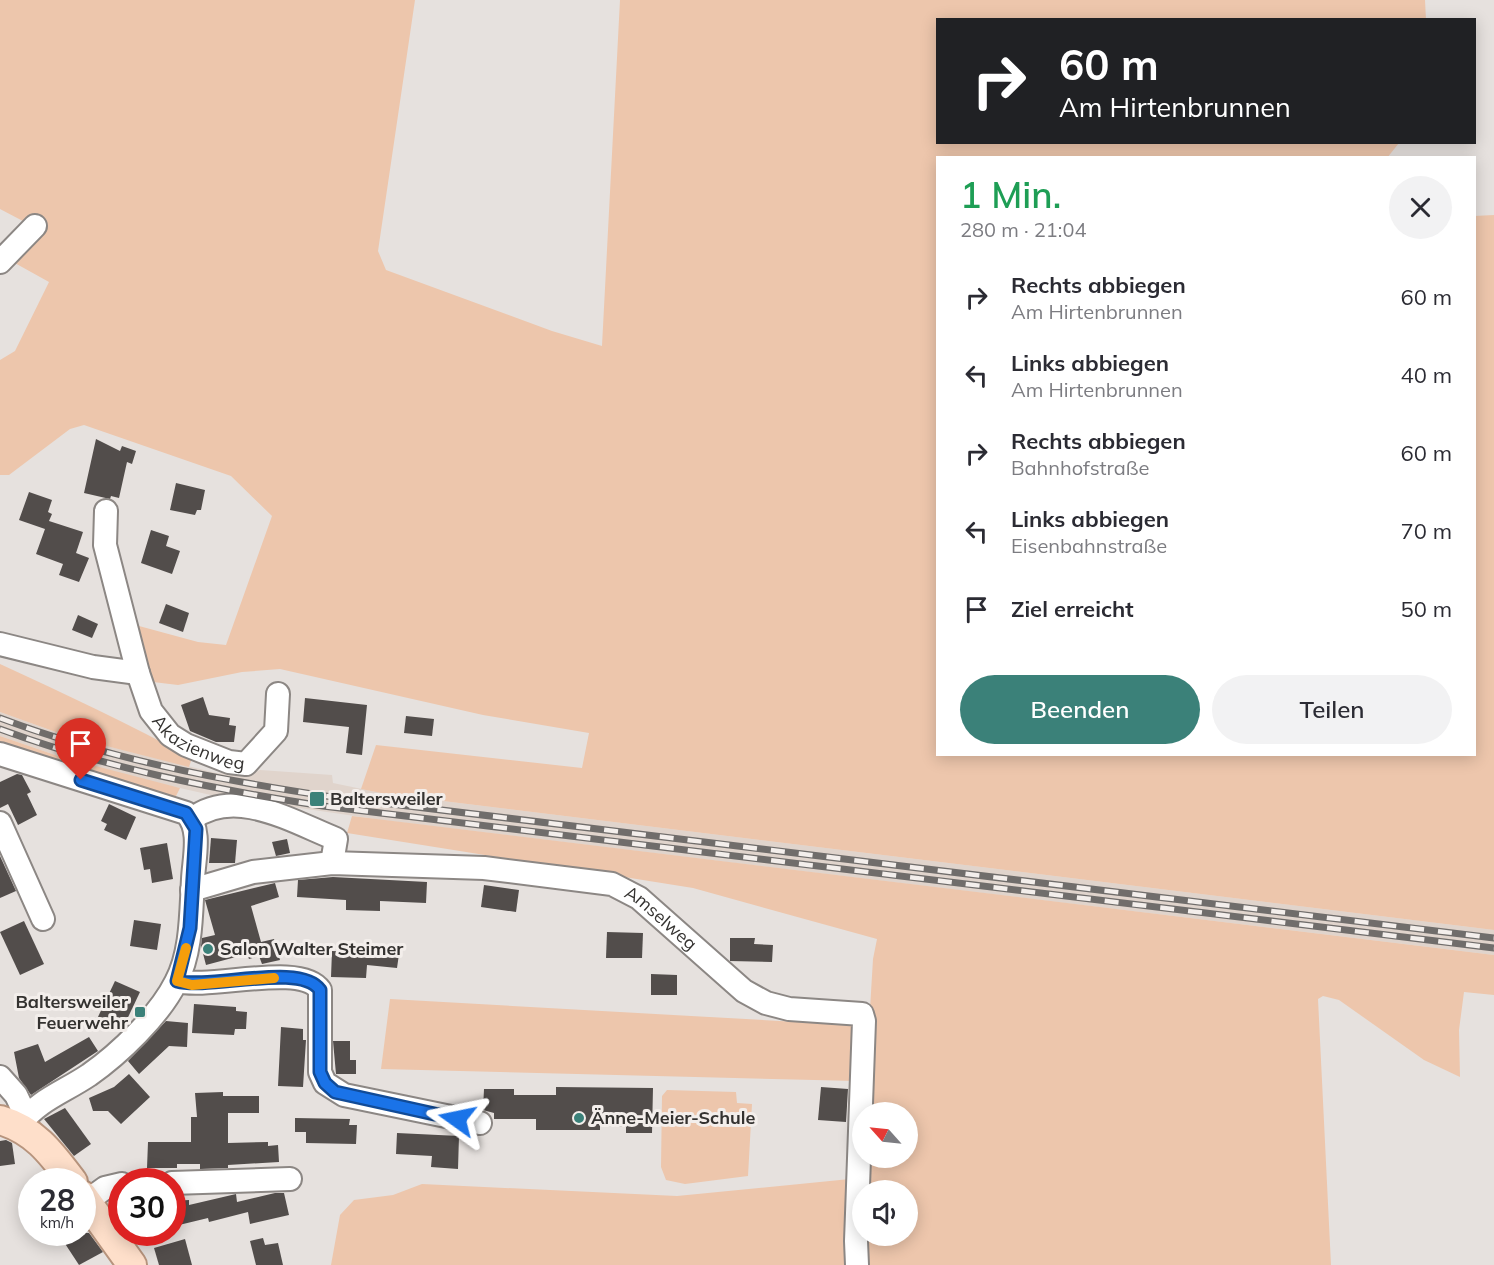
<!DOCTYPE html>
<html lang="de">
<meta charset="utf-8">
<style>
:root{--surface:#fff;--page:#f2f2f3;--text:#2b2b33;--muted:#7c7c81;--accent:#3b8179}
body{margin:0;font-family:Mulish,sans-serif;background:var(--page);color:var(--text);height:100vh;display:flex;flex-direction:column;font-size:22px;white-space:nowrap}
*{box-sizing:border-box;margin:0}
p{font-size:20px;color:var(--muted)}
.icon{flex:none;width:33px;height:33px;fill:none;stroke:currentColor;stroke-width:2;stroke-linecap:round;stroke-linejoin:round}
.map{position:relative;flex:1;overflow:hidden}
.panel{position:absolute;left:936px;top:156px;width:540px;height:600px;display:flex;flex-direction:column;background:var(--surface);border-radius:0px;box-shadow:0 3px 15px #0003}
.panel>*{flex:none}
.hud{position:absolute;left:936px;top:18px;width:540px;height:126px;border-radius:0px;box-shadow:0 3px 15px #0003;background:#202124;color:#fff;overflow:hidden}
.needle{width:39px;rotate:297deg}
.buttons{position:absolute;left:852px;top:1102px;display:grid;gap:12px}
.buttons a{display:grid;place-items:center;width:66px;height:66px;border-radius:50%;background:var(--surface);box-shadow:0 3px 15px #0003;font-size:30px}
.speed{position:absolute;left:18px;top:1168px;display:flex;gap:12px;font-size:30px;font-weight:700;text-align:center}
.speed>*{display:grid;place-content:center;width:78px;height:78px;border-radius:50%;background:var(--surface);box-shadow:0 3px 15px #0003;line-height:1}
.speed small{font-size:15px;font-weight:400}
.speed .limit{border:9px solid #d22;background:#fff;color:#111}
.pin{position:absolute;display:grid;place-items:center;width:51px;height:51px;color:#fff;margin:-62px -26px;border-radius:50% 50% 50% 0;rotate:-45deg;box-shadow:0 0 6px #0007}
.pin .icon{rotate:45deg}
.me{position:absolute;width:66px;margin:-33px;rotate:282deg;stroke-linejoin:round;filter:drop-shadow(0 0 4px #0008)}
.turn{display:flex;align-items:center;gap:21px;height:126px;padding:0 24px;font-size:27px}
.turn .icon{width:78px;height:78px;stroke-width:2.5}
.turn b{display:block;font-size:42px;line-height:51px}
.round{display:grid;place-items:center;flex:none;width:63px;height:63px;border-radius:32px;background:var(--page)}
.overview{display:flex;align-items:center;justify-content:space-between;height:102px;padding:0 24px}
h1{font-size:36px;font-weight:600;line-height:45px;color:#1e9e55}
.primary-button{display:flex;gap:12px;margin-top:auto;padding:12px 24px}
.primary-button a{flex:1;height:69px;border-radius:36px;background:var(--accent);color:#fff;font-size:24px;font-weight:600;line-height:69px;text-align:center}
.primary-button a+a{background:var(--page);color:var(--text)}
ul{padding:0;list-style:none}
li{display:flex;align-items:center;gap:18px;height:78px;padding:0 24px}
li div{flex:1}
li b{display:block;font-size:22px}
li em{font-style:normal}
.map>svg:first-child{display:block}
</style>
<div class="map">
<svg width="1494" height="1265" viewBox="0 0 1494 1265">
<rect width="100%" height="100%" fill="#e6e1de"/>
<!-- built -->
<path fill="#e0d4cc" d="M0,712L67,736L216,773L247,775L260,770L332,775L333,783L386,794L1494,930V955L382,820L211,795L153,782L61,757L0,736Z"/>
<!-- green -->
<g fill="#edc6ac" fill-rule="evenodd">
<path d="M0,0H415L378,251L386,270L552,331L602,346L620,0H1425L1426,20H938V142L1399,143L1387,158H938V754H1474V216L1494,215V930L386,794L361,789L376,745L582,768L589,733L483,715L280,669L242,672L178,685L153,682L136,629L139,626L198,642L226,645L272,516L231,476L84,425L70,429L9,475H0V360L15,351L49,282L13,262L40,230L0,209Z"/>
<path d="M0,664C65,694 129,724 192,758L189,767L67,736L0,712Z"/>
<path d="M0,736L61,757L180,788L175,798L0,744Z"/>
<path d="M352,816L1494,955V995L1464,992L1459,1030L1460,1077L1424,1060L1339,1000L1323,996L1318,999L1331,1265H331L340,1215L354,1200L393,1195L422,1184L677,1196L850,1179L856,1081L381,1069L390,999L869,1026L873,959L877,939L693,888L347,833ZM862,1113H908V1158H862ZM862,1191H908V1236H862Z"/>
<path d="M667,1090L736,1092L737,1103L752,1104L748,1176L685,1184L666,1180L661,1167L662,1096Z"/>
</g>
<!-- building -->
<g fill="#524d4b">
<path d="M96,439L120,451L122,446L136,451L132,464L127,462L119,498L111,496L110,499L84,493Z"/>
<path d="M176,483L205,490L201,510H197L195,515L170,510Z"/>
<path d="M29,492L52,500L48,512L52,514L49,521L83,532L76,553L89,558L79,582L59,575L63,564L36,554L45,529L19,520Z"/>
<path d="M151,530L169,536L166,546L180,551L172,574L141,563Z"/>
<path d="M166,604L189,613L183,632L159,623Z"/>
<path d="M78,615L98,624L92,638L72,630Z"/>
<path d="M203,697L209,715L230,718L229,725L236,726L234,742H216L190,731L181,705Z"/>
<path d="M305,698L367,705L362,755L346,753L349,727L303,722Z"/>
<path d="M406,716L434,719L432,736L404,733Z"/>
<path d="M17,774L22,775L31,792L27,794L37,815L18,825L8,804L0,808V782Z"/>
<path d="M109,804L136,817L126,840L104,830L107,824L101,821Z"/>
<path d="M211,838L237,840L235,863H209Z"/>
<path d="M287,839L290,853L276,856L272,842Z"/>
<path d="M167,843L173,879L152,883L150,869L144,870L140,848Z"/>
<path d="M0,856L16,891L0,898Z"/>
<path d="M333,877L427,882L426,903L380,901V911L346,910V900L297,897L298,880Z"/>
<path d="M275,883L279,897L251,906L261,942L274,939L280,960L262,964L259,956L249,959L247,954L206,965L201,946L202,938L215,935L205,900Z"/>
<path d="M484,885L519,890L516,912L481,907Z"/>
<path d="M134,920L161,924L157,950L130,946Z"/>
<path d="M24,921L44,964L20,975L0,932Z"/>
<path d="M607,932L643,933L642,958H606Z"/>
<path d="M730,938H755L754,944L773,945L772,962L730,961Z"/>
<path d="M332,951L399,954L397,968L367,965L366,978L331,977Z"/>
<path d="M651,974L677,975V995H651Z"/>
<path d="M115,981L140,992L122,1030L97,1019Z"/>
<path d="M194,1004L236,1007V1011L247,1012L246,1029H235L234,1035L192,1033Z"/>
<path d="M166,1021L188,1023L187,1047L169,1046L139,1074L128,1061Z"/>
<path d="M281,1027L303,1029V1040H306L303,1087L278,1086Z"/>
<path d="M89,1037L98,1051L31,1095L19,1078L14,1052L38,1044L45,1062Z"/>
<path d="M333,1041H350V1060H356V1074H336Z"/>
<path d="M129,1074L150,1097L121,1124L108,1111H93L89,1098L114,1087Z"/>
<path d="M556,1087L653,1088L652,1133H626V1127L600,1126V1130H536V1119H494V1113L483,1110L484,1089H514V1095H556Z"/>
<path d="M821,1087L848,1089L846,1122L818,1120Z"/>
<path d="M223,1092V1096H259V1113H228V1143L268,1142V1146L278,1145L279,1162L228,1165V1168L200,1169V1164H177V1168H147L148,1142H191V1117H197L195,1093Z"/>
<path d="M65,1108L91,1144L74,1156L44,1119Z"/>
<path d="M295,1118L350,1119L349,1125H357L356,1144L306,1143V1132H295Z"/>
<path d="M397,1133L459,1136L458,1169L431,1167L432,1156L396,1154Z"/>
<path d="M6,1140L12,1143L15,1164L0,1166V1141Z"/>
<path d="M275,1193H284L289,1215L250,1224L248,1212L209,1222L208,1218L179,1225L178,1217H172V1201L189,1200V1205L236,1194L237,1202Z"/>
<path d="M58,1233H89L103,1252L79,1265Z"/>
<path d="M263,1238L265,1245L278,1243L283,1265H256L250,1241Z"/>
<path d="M185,1239L192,1265H159L154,1248Z"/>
</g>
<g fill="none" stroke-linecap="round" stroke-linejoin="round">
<defs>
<g id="minor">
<path d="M0,262L35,226"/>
<path id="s1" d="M106,511L105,545L138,673L151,711L170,735L186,745L229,762L246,764L276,731L278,694"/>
<path d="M0,644L93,667L138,673"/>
<path d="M0,754L186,813C202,829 194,858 193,879C191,912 192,952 176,982C159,1016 119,1054 89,1075C62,1093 40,1099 19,1125"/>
<path d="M192,819C235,786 293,822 336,839L332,863"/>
<path d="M0,823L43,919"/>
<path id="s2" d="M192,890L253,872L332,863L484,868L612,884L639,898L744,991L766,1003L789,1009L862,1014L864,1021L856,1241L857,1265"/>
<path d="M177,981C210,990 301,962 320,990V1072L325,1083L344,1095L480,1123"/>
<path d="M0,1077L16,1095L26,1116"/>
<path d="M172,1183L290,1179"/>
<path d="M87,1201L105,1188L122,1184"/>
</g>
<g id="major">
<path d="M0,1120C35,1130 52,1154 73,1182"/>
<path d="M82,1195L132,1265"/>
</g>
</defs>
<!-- minor casing -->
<use href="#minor" stroke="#8c8784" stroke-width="26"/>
<!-- major casing -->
<use href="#major" stroke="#b7947d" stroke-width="32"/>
<!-- minor -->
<use href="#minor" stroke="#fff" stroke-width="22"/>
<!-- major -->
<use href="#major" stroke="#fedfca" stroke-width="28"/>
<defs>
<g id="rail">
<path d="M0,718C106,758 214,779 326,796L1494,938"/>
<path d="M0,729C105,768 213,789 323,806L1494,948"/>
</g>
</defs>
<!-- rail casing -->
<use href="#rail" stroke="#706d6b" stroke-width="7"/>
<!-- rail -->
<use href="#rail" stroke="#f3eeeb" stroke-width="4.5" stroke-dasharray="14" stroke-linecap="butt"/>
</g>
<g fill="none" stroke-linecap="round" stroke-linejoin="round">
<defs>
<path id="route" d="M81,780L186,813L196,829L190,928L177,981C210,990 301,962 320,990V1072L325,1083L335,1092L457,1119"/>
</defs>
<!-- route casing -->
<use href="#route" stroke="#114b97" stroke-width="15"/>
<!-- route -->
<use href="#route" stroke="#1a73e8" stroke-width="10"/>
<!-- slow -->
<path stroke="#f59e0b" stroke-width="10" d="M186,948L177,981L192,985L274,978"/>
</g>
<!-- markers -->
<g fill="#3b8179" stroke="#f3eeeb" stroke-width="2">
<rect x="309" y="791" width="16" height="16" rx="3"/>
<circle cx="208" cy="949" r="6"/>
<rect x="134" y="1006" width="12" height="12" rx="3"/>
<circle cx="579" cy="1118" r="6"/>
</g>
<g text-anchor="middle" stroke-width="6" stroke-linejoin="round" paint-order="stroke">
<!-- street labels -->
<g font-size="18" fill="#343230" stroke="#f3eeeb">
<text dy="6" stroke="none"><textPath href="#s1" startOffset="266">Akazienweg</textPath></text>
<text dy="6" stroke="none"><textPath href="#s2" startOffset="484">Amselweg</textPath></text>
</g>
<!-- poi labels -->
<g font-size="18" font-weight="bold" fill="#343230" stroke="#f3eeeb" text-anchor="start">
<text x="330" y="805">Baltersweiler</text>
<text x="220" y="955">Salon Walter Steimer</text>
<text x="128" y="1008" text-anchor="end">Baltersweiler<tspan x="128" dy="21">Feuerwehr</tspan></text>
<text x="591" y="1124">Änne-Meier-Schule</text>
</g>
</g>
</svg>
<div class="buttons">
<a><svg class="needle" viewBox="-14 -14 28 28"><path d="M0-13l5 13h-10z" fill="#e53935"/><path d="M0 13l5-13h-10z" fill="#7c7c81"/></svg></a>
<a><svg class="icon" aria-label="sound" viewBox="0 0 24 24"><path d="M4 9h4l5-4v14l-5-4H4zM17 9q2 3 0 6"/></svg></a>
</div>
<div class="speed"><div>28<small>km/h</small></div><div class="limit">30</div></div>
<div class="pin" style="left:81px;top:780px;background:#d93025"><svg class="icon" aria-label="arrive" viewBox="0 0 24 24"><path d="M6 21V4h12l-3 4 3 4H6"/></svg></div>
<svg class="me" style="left:457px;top:1119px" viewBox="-20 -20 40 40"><path d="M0-17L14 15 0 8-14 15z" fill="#1a73e8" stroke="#fff" stroke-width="4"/></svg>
<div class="hud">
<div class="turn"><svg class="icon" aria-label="right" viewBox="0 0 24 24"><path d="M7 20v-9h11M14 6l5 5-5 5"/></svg><div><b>60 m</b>Am Hirtenbrunnen</div></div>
</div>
<section class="panel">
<div class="overview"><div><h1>1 Min.</h1><p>280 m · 21:04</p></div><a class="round"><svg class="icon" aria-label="close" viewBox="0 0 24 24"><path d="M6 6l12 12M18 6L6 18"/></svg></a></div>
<ul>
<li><svg class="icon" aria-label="right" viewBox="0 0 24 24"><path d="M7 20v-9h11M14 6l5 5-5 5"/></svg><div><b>Rechts abbiegen</b><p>Am Hirtenbrunnen</p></div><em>60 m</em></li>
<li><svg class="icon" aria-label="left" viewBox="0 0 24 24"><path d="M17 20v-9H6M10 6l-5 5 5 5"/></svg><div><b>Links abbiegen</b><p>Am Hirtenbrunnen</p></div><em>40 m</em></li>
<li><svg class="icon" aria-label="right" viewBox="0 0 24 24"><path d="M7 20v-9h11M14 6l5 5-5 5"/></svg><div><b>Rechts abbiegen</b><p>Bahnhofstraße</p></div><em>60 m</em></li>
<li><svg class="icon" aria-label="left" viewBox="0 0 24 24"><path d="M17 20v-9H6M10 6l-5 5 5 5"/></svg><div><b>Links abbiegen</b><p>Eisenbahnstraße</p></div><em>70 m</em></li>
<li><svg class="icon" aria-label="arrive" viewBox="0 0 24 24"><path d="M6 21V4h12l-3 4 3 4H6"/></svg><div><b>Ziel erreicht</b></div><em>50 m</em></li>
</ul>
<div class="primary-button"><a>Beenden</a><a>Teilen</a></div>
</section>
</div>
